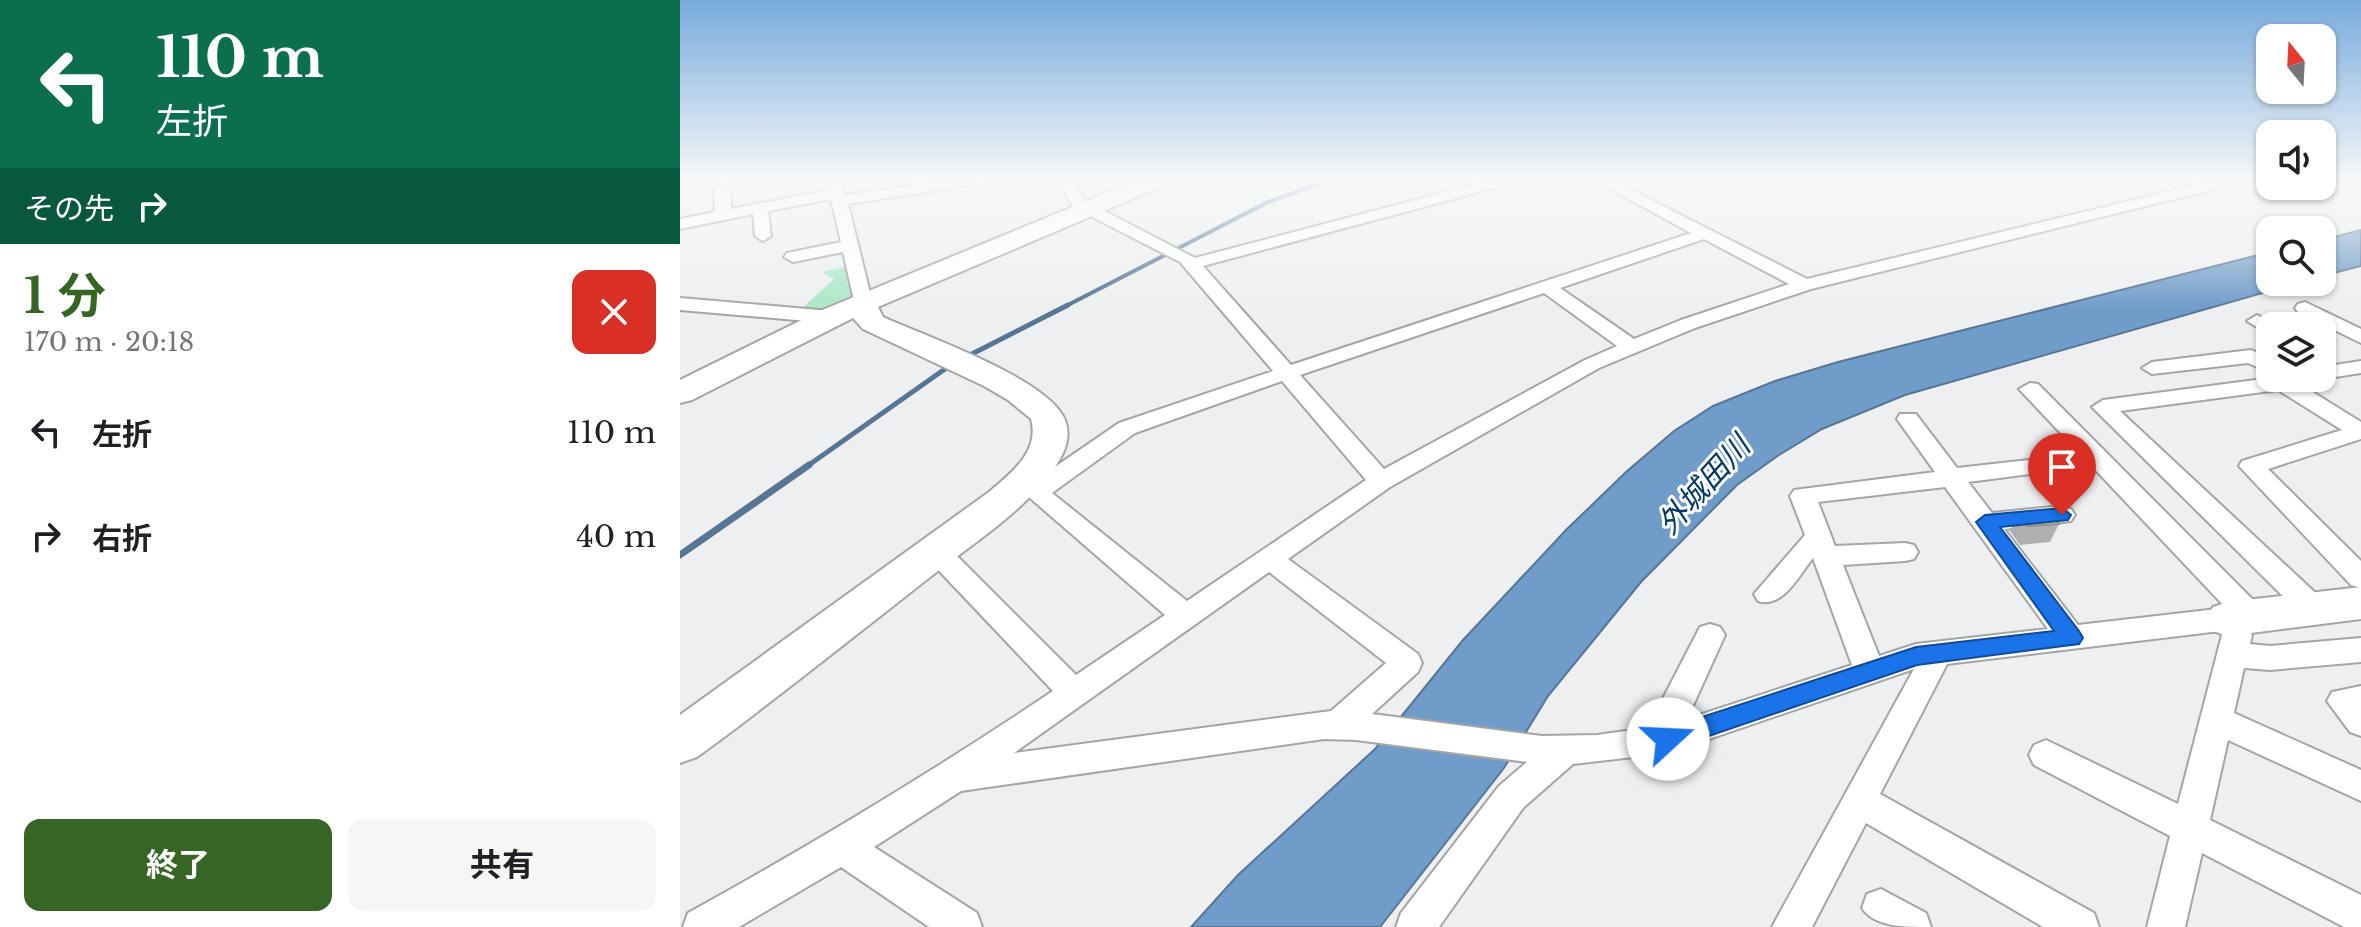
<!DOCTYPE html>
<html lang="ja">
<meta charset="utf-8">
<style>
:root{--surface:#fff;--page:#f6f6f6;--text:#202124;--muted:#757577;--accent:#366525}
body{margin:0;font-family:"Libre Baskerville","Noto Sans JP",serif;background:var(--page);color:var(--text);height:100vh;display:flex;flex-direction:column;font-size:30px;white-space:nowrap}
*{box-sizing:border-box;margin:0}
p{font-size:26px;color:var(--muted)}
.icon{flex:none;width:44px;height:44px;fill:none;stroke:currentColor;stroke-width:2;stroke-linecap:round;stroke-linejoin:round}
.map{position:relative;flex:1;overflow:hidden}
.details{display:flex;flex-direction:column;background:var(--surface);width:680px}
.details>*{flex:none}
.top-card{background:#0b6e4f;color:#fff;overflow:hidden}
.needle{width:52px;rotate:342deg}
.tools{position:absolute;left:1576px;top:24px;display:grid;gap:16px}
.tools a{display:grid;place-items:center;width:80px;height:80px;border-radius:16px;background:var(--surface);box-shadow:0 2px 6px #0004;font-size:40px}
.pin{position:absolute;display:grid;place-items:center;width:68px;height:68px;color:#fff;margin:-82px -34px;border-radius:50% 50% 50% 0;rotate:-45deg;box-shadow:0 0 8px #0007}
.pin .icon{rotate:45deg}
.me{position:absolute;width:88px;margin:-44px;rotate:70deg;stroke-linejoin:round;filter:drop-shadow(0 0 6px #0008)}
.turn{display:flex;align-items:center;gap:28px;height:168px;padding:0 24px;font-size:36px}
.turn .icon{width:104px;height:104px;stroke-width:2.5}
.turn b{display:block;font-size:56px;line-height:68px}
.then{display:flex;align-items:center;height:76px;padding:0 24px;background:#0003;gap:16px;font-size:30px}
.round{display:grid;place-items:center;flex:none;width:84px;height:84px;border-radius:16px;background:var(--page)}
.head{display:flex;align-items:center;justify-content:space-between;height:136px;padding:0 24px}
h1{font-size:48px;font-weight:700;line-height:60px;color:var(--accent)}
.cta{display:flex;gap:16px;margin-top:auto;padding:16px 24px}
.cta a{flex:1;height:92px;border-radius:16px;background:var(--accent);color:#fff;font-size:32px;font-weight:700;line-height:92px;text-align:center}
.cta a+a{background:var(--page);color:var(--text)}
ul{padding:0;list-style:none}
li{display:flex;align-items:center;gap:24px;height:104px;padding:0 24px}
li div{flex:1}
li b{display:block;font-size:30px}
li em{font-style:normal}
main{display:flex;flex:1;min-height:0}
.map>svg:first-child{display:block}
</style>
<main>
<section class="details">
<div class="top-card">
<div class="turn"><svg class="icon" aria-label="left" viewBox="0 0 24 24"><path d="M17 20v-9H6M10 6l-5 5 5 5"/></svg><div><b>110 m</b>左折</div></div>
<div class="then">その先<svg class="icon" aria-label="right" viewBox="0 0 24 24"><path d="M7 20v-9h11M14 6l5 5-5 5"/></svg></div>
</div>
<div class="head"><div><h1>1 分</h1><p>170 m · 20:18</p></div><a class="round" style="background:#d93025;color:#fff"><svg class="icon" aria-label="close" viewBox="0 0 24 24"><path d="M6 6l12 12M18 6L6 18"/></svg></a></div>
<ul>
<li><svg class="icon" aria-label="left" viewBox="0 0 24 24"><path d="M17 20v-9H6M10 6l-5 5 5 5"/></svg><div><b>左折</b></div><em>110 m</em></li>
<li><svg class="icon" aria-label="right" viewBox="0 0 24 24"><path d="M7 20v-9h11M14 6l5 5-5 5"/></svg><div><b>右折</b></div><em>40 m</em></li>
</ul>
<div class="cta"><a>終了</a><a>共有</a></div>
</section>
<div class="map">
<svg width="1681" height="927" viewBox="0 0 1681 927">
<rect width="100%" height="100%" fill="#eeeff0"/>
<!-- green -->
<path fill="#aae7c6" d="M165,267L172,301L146,311L121,309L154,279L142,272Z"/>
<!-- water -->
<g fill="#6f9cc9" stroke="#577696" stroke-width="2">
<path d="M1681,230V266L1642,276V240Z"/>
<path d="M1590,252V282H1621L1225,395L1142,429L1099,455L1057,485L961,582L868,696L824,768L700,927H511L558,875L695,749L783,640L886,530L946,472L994,431L1033,406L1095,381L1158,362Z"/>
</g>
<g fill="none" stroke-linecap="round" stroke-linejoin="round">
<!-- stream-far2 -->
<path stroke="#577696" stroke-width="4" d="M384,307L588,202L649,180"/>
<!-- stream-far1 -->
<g stroke="#577696" stroke-width="5">
<path d="M286,357L388,305"/>
<path d="M126,467L272,364"/>
</g>
<!-- stream -->
<path stroke="#577696" stroke-width="7" d="M0,555L129,465"/>
<defs>
<g id="street">
<path d="M269,180H305L298,184L168,204L193,305L184,311L175,305L163,252L113,262L104,257L107,253L161,242L151,199L88,211L91,236L83,241L75,236L73,214L0,229V219L35,212L34,189L42,184L50,189L51,209L149,190L151,183H161L166,195Z"/>
<path d="M378,180H392L405,201L515,258L811,180H835L833,183L523,266L611,365L1011,233L914,180H932L1127,279L1536,180H1561L1559,183L1131,289L1015,328L919,368L710,487L608,559L738,654L742,663L738,672L692,714L862,736L917,735L974,727L976,712L1020,627L1030,624L1040,627L1045,635L1007,719L1172,665L1133,558C1119,575 1103,609 1078,601L1074,594L1125,535L1110,496L1114,490L1255,472L1217,419L1220,414H1236L1277,468L1349,460L1358,463L1361,468L1358,473L1288,482L1312,513L1382,506L1391,509L1395,515L1391,521L1324,529L1398,625L1546,608L1339,389L1350,383L1358,384L1581,608L1585,616L1581,624L1567,626L1572,635L1570,644L1590,646L1681,638V662L1590,670L1564,668L1554,713L1681,770V801L1548,740L1530,820L1681,895V927H1664L1522,853L1505,927H1467L1490,836L1354,765L1349,755L1354,745L1366,740L1498,804L1542,635L1540,631L1267,664L1200,794L1414,913L1419,927H1363L1186,823L1132,927H1092L1234,669L988,753L893,764L843,808L759,927H716L721,913L819,786L847,762L676,740L644,739L281,791L194,847L297,913L302,927H249L161,867L59,927H3L8,913C133,844 254,771 373,691L247,558L243,551L247,544L256,542L265,544L396,675L485,615L350,498L326,495L323,489L326,483L353,482L439,423L593,371L500,262L393,207ZM1024,239L1109,284L1001,320L954,339L880,288ZM864,293L937,346L905,360L704,469L620,375ZM602,381L686,480L507,601L372,493L455,433ZM1265,487L1368,629L1236,644L1199,656L1163,565L1225,561L1234,559L1238,552L1234,545L1225,543L1155,546L1138,502ZM589,572L706,663L651,711L334,753Z"/>
<path d="M0,298L150,311L160,317L150,323L0,310Z"/>
<path d="M1625,302L1681,329V343L1618,312L1615,308L1618,304Z"/>
<path d="M1577,315L1598,326H1590V335L1567,321Z"/>
<path d="M1571,350L1590,358V373L1568,363L1472,374L1462,368L1472,362Z"/>
<path d="M1681,361V373L1642,379L1637,378H1642V367Z"/>
<path d="M1591,378H1610L1681,422V439L1588,469L1681,561V588L1671,585L1559,466L1562,461L1662,430L1598,390L1440,411L1644,601L1648,609L1644,617L1634,620L1624,617L1412,407L1423,400Z"/>
<path d="M1681,686V736L1670,732L1647,701L1652,692Z"/>
<path d="M1201,889L1246,913L1251,927C1224,927 1194,927 1182,908L1187,894Z"/>
</g>
<g id="secondary">
<path d="M458,180H488L485,185L198,307L203,317C245,336 369,379 385,420C394,443 378,464 365,480C334,518 291,545 254,574C185,628 117,682 47,735L17,757L0,763V715L309,492C331,473 360,452 351,419L328,400L304,386L183,329L173,318L12,400L0,403V380L140,311Z"/>
<path d="M1681,587V619L1548,636L1533,631L1526,619L1533,607L1548,602Z"/>
</g>
</defs>
<!-- street casing -->
<use href="#street" stroke="#a5a5a7" stroke-width="4"/>
<!-- secondary casing -->
<use href="#secondary" stroke="#a5a5a7" stroke-width="4"/>
<!-- street -->
<use href="#street" fill="#fff" fill-rule="evenodd"/>
<!-- secondary -->
<use href="#secondary" fill="#fff" fill-rule="evenodd"/>
</g>
<!-- wall -->
<path fill="#afafb1" d="M1338,513L1379,524L1370,542L1340,545L1330,531Z"/>
<!-- building -->
<path fill="#ccccce" stroke="#8f8f90" stroke-width="2" d="M1367,510L1379,524L1348,526L1338,513Z"/>
<!-- sky -->
<linearGradient id="sky" x2="0" y2="1"><stop stop-color="#77aadc"/><stop offset="0.58" stop-color="#f7f8f8"/><stop offset="1" stop-color="#f7f8f8" stop-opacity="0"/></linearGradient>
<rect width="1681" height="310" fill="url(#sky)"/>
<!-- route -->
<path fill="#1a73e8" stroke="#114b97" stroke-width="2" d="M1382,508L1391,515L1388,520L1320,527L1399,631L1403,638L1399,644L1237,665L988,750L979,747L976,739L979,731L1236,647L1374,631L1296,522L1305,515Z"/>
<g text-anchor="middle" stroke-width="6" stroke-linejoin="round" paint-order="stroke">
<!-- water labels -->
<g font-size="30" font-style="italic" fill="#033863" stroke="#fff">
<text transform="translate(1024 485) rotate(-48)" y="10">外城田川</text>
</g>
</g>
</svg>
<div class="tools">
<a><svg class="needle" viewBox="-14 -14 28 28"><path d="M0-13l5 13h-10z" fill="#e53935"/><path d="M0 13l5-13h-10z" fill="#757577"/></svg></a>
<a><svg class="icon" aria-label="sound" viewBox="0 0 24 24"><path d="M4 9h4l5-4v14l-5-4H4zM17 9q2 3 0 6"/></svg></a>
<a><svg class="icon" aria-label="search" viewBox="0 0 24 24"><circle cx="10" cy="10" r="6"/><path d="M15 15l6 6"/></svg></a>
<a><svg class="icon" aria-label="layers" viewBox="0 0 24 24"><path d="M12 4l9 5-9 5-9-5zM3 14l9 5 9-5"/></svg></a>
</div>
<div class="pin" style="left:1382px;top:515px;background:#d93025"><svg class="icon" aria-label="arrive" viewBox="0 0 24 24"><path d="M6 21V4h12l-3 4 3 4H6"/></svg></div>
<svg class="me" style="left:988px;top:739px" viewBox="-20 -20 40 40"><circle r="19" fill="#fff"/><path d="M0-13L10 11 0 6-10 11z" fill="#1a73e8"/></svg>
</div>
</main>
